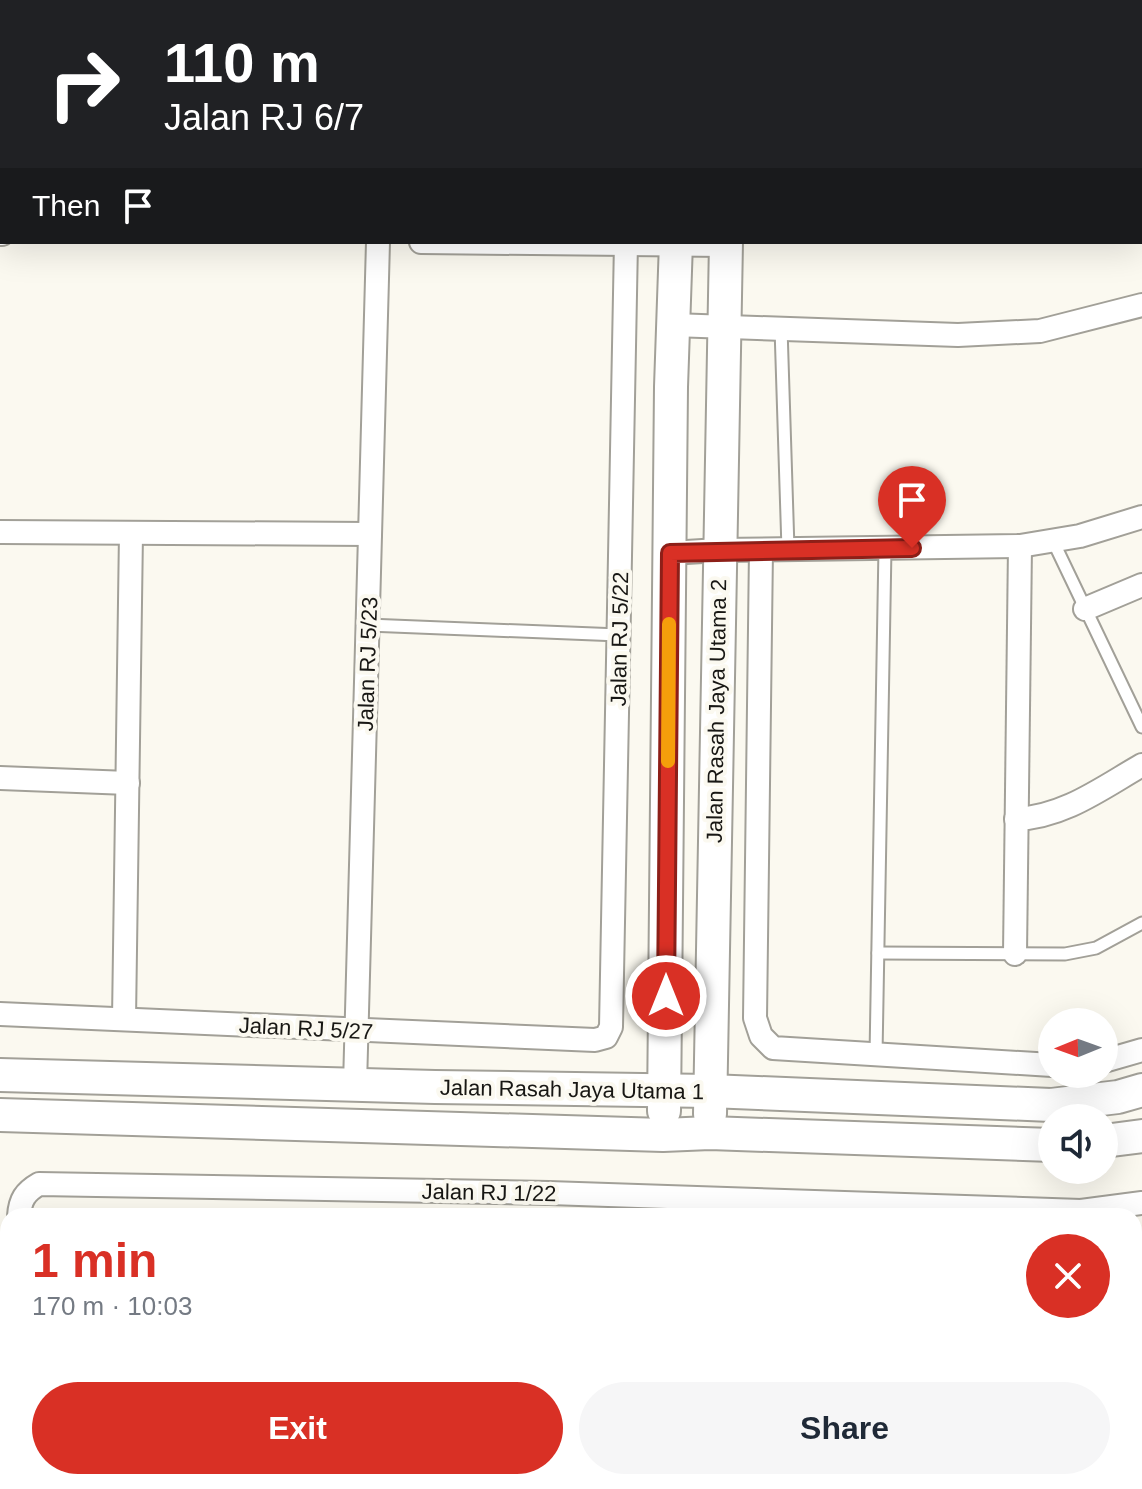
<!DOCTYPE html>
<meta charset="utf-8">
<style>
:root{--surface:#fff;--page:#f6f6f7;--text:#1f2937;--muted:#747a83;--accent:#d93025}
body{margin:0;font-family:Arial,sans-serif;background:var(--page);color:var(--text);height:100vh;display:flex;flex-direction:column;font-size:30px;white-space:nowrap}
*{box-sizing:border-box;margin:0}
p{font-size:26px;color:var(--muted)}
.icon{flex:none;width:44px;height:44px;fill:none;stroke:currentColor;stroke-width:2;stroke-linecap:round;stroke-linejoin:round}
.map{position:relative;flex:1;overflow:hidden}
.side{position:absolute;left:0px;top:1208px;width:1142px;height:282px;display:flex;flex-direction:column;background:var(--surface);border-radius:24px 24px 0 0;box-shadow:0 8px 32px #0002}
.side>*{flex:none}
.banner{position:absolute;left:0px;top:0px;width:1142px;height:244px;box-shadow:0 8px 32px #0002;background:#202124;color:#fff;overflow:hidden}
.needle{width:52px;rotate:269deg}
.fabs{position:absolute;left:1038px;top:1008px;display:grid;gap:16px}
.fabs a{display:grid;place-items:center;width:80px;height:80px;border-radius:50%;background:var(--surface);box-shadow:0 8px 32px #0002;font-size:40px}
.pin{position:absolute;display:grid;place-items:center;width:68px;height:68px;color:#fff;margin:-82px -34px;border-radius:50% 50% 50% 0;rotate:-45deg;box-shadow:0 0 8px #0007}
.pin .icon{rotate:45deg}
.me{position:absolute;width:88px;margin:-44px;rotate:0deg;stroke-linejoin:round;filter:drop-shadow(0 0 6px #0008)}
.turn{display:flex;align-items:center;gap:28px;height:168px;padding:0 32px;font-size:36px}
.turn .icon{width:104px;height:104px;stroke-width:2.5}
.turn b{display:block;font-size:56px;line-height:68px}
.then{display:flex;align-items:center;height:76px;padding:0 32px;background:#0003;gap:16px;font-size:30px}
.round{display:grid;place-items:center;flex:none;width:84px;height:84px;border-radius:42px;background:var(--page)}
.headline{display:flex;align-items:center;justify-content:space-between;height:136px;padding:0 32px}
h1{font-size:48px;font-weight:800;line-height:60px;color:var(--accent)}
.action{display:flex;gap:16px;margin-top:auto;padding:16px 32px}
.action a{flex:1;height:92px;border-radius:48px;background:var(--accent);color:#fff;font-size:32px;font-weight:800;line-height:92px;text-align:center}
.action a+a{background:var(--page);color:var(--text)}
.map>svg:first-child{display:block}
</style>
<div class="map">
<svg width="1142" height="1489" viewBox="0 0 1142 1489">
<rect width="100%" height="100%" fill="#fbf9f0"/>
<g fill="none" stroke-linecap="round" stroke-linejoin="round">
<defs>
<g id="lane">
<path d="M503,2V0"/>
<path d="M781,328L788,549"/>
<path d="M1053,541L1142,727"/>
<path d="M368,625L619,635"/>
<path d="M878,953L1065,954L1096,948L1142,923"/>
<path d="M876,1055L885,548"/>
</g>
<g id="street">
<path d="M380,2V0"/>
<path d="M631,2V0"/>
<path d="M0,234H2"/>
<path d="M421,242L725,245"/>
<path d="M673,325L958,335L1040,331L1142,305"/>
<path d="M0,532L370,534"/>
<path d="M761,550L755,1018L761,1036L773,1048L1052,1065"/>
<path d="M670,553L719,550L1020,546L1080,536L1142,517"/>
<path d="M1085,609L1142,585"/>
<path d="M0,778L128,783"/>
<path d="M1016,819C1064,817 1102,788 1142,765"/>
<path d="M1015,954L1020,546"/>
<path d="M0,1014L595,1040L606,1037L611,1027L626,242"/>
<path d="M124,1019L131,533"/>
<path d="M1104,1061L1142,1050"/>
<path d="M355,1085L378,242"/>
<path d="M19,1216C20,1200 25,1192 39,1184L549,1193L1081,1211L1142,1203"/>
<path d="M1134,1463L1142,1462"/>
<path d="M19,1482L20,1489"/>
<path d="M286,1482V1489"/>
<path d="M540,1482V1489"/>
</g>
<g id="secondary">
<path d="M689,2V0"/>
<path d="M736,2V0"/>
<path d="M0,1075L435,1087L710,1091L1051,1105L1118,1097L1142,1090"/>
<path d="M664,1111L671,387L676,242"/>
<path d="M710,1114L726,242"/>
<path d="M0,1115L663,1135L710,1133L1052,1145"/>
<path d="M1104,1141L1142,1136"/>
</g>
</defs>
<!-- lane casing -->
<use href="#lane" stroke="#a2a098" stroke-width="15"/>
<!-- street casing -->
<use href="#street" stroke="#a2a098" stroke-width="26"/>
<!-- secondary casing -->
<use href="#secondary" stroke="#a2a098" stroke-width="36"/>
<!-- lane -->
<use href="#lane" stroke="#fff" stroke-width="11"/>
<!-- street -->
<use href="#street" stroke="#fff" stroke-width="22"/>
<!-- secondary -->
<use href="#secondary" stroke="#fff" stroke-width="32"/>
</g>
<g fill="none" stroke-linecap="round" stroke-linejoin="round">
<defs>
<path id="route" d="M666,996L670,553L912,548"/>
</defs>
<!-- route casing -->
<use href="#route" stroke="#8d1f18" stroke-width="20"/>
<!-- route -->
<use href="#route" stroke="#d93025" stroke-width="14"/>
<!-- slow -->
<path stroke="#f59e0b" stroke-width="14" d="M668,761L669,624"/>
</g>
<g text-anchor="middle" stroke-width="8" stroke-linejoin="round" paint-order="stroke">
<!-- street labels -->
<g font-size="22" fill="#181714" stroke="#fbf9f0">
<text transform="translate(619 639) rotate(-89)" y="8">Jalan RJ 5/22</text>
<text transform="translate(367 664) rotate(-88)" y="8">Jalan RJ 5/23</text>
<text transform="translate(716 711) rotate(-89)" y="8">Jalan Rasah Jaya Utama 2</text>
<text transform="translate(306 1028) rotate(3)" y="8">Jalan RJ 5/27</text>
<text transform="translate(572 1089) rotate(1)" y="8">Jalan Rasah Jaya Utama 1</text>
<text transform="translate(489 1192) rotate(1)" y="8">Jalan RJ 1/22</text>
</g>
</g>
</svg>
<div class="fabs">
<a><svg class="needle" viewBox="-14 -14 28 28"><path d="M0-13l5 13h-10z" fill="#e53935"/><path d="M0 13l5-13h-10z" fill="#747a83"/></svg></a>
<a><svg class="icon" aria-label="sound" viewBox="0 0 24 24"><path d="M4 9h4l5-4v14l-5-4H4zM17 9q2 3 0 6"/></svg></a>
</div>
<div class="pin" style="left:912px;top:548px;background:#d93025"><svg class="icon" aria-label="arrive" viewBox="0 0 24 24"><path d="M6 21V4h12l-3 4 3 4H6"/></svg></div>
<svg class="me" style="left:666px;top:996px" viewBox="-20 -20 40 40"><circle r="17" fill="#d93025" stroke="#fff" stroke-width="3"/><path d="M0-11L8 9 0 5-8 9z" fill="#fff"/></svg>
<div class="banner">
<div class="turn"><svg class="icon" aria-label="right" viewBox="0 0 24 24"><path d="M7 20v-9h11M14 6l5 5-5 5"/></svg><div><b>110 m</b>Jalan RJ 6/7</div></div>
<div class="then">Then<svg class="icon" aria-label="arrive" viewBox="0 0 24 24"><path d="M6 21V4h12l-3 4 3 4H6"/></svg></div>
</div>
<section class="side">
<div class="headline"><div><h1>1 min</h1><p>170 m · 10:03</p></div><a class="round" style="background:#d93025;color:#fff"><svg class="icon" aria-label="close" viewBox="0 0 24 24"><path d="M6 6l12 12M18 6L6 18"/></svg></a></div>
<div class="action"><a>Exit</a><a>Share</a></div>
</section>
</div>
